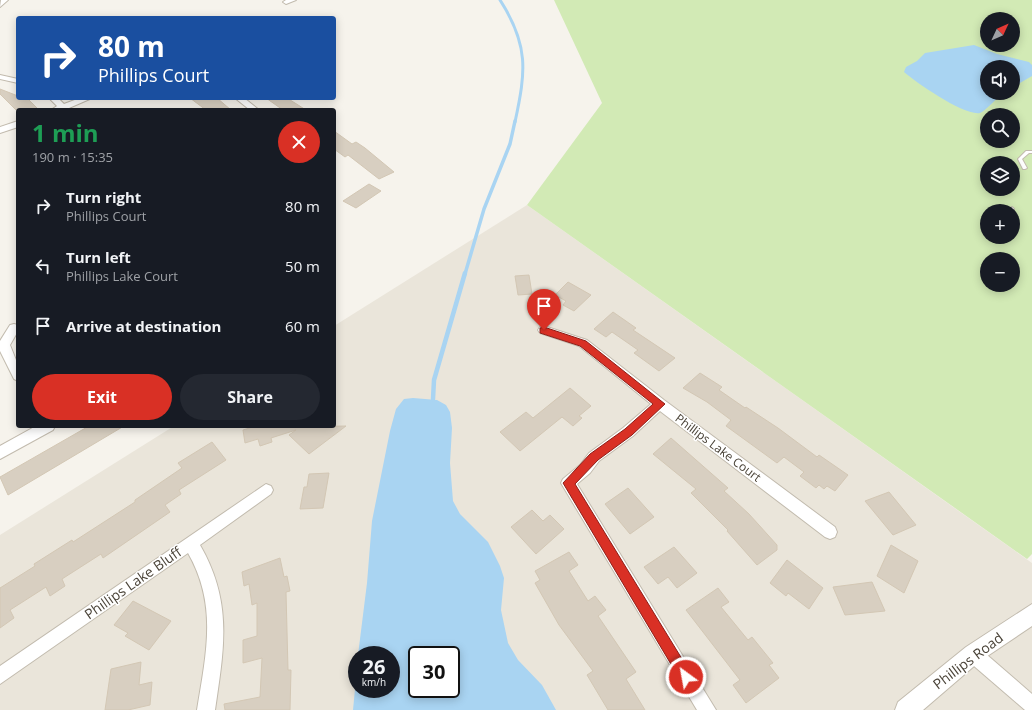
<!DOCTYPE html>
<meta charset="utf-8">
<style>
:root{--surface:#171b24;--page:#242831;--text:#f1f3f6;--muted:#9ea1a6;--accent:#d93025}
body{margin:0;font-family:"Open Sans",sans-serif;background:var(--page);color:var(--text);height:100vh;display:flex;flex-direction:column;font-size:15px;white-space:nowrap}
*{box-sizing:border-box;margin:0}
p{font-size:13px;color:var(--muted)}
.icon{flex:none;width:22px;height:22px;fill:none;stroke:currentColor;stroke-width:2;stroke-linecap:round;stroke-linejoin:round}
.map{position:relative;flex:1;overflow:hidden}
.details{position:absolute;left:16px;top:108px;width:320px;height:320px;display:flex;flex-direction:column;background:var(--surface);border-radius:4px;box-shadow:0 2px 10px #0003}
.details>*{flex:none}
.hud{position:absolute;left:16px;top:16px;width:320px;height:84px;border-radius:4px;box-shadow:0 2px 10px #0003;background:#1a4fa0;color:#fff;overflow:hidden}
.needle{width:26px;rotate:46deg}
.fabs{position:absolute;left:980px;top:12px;display:grid;gap:8px}
.fabs a{display:grid;place-items:center;width:40px;height:40px;border-radius:50%;background:var(--surface);box-shadow:0 2px 10px #0003;font-size:20px}
.speed{position:absolute;left:348px;top:646px;display:flex;gap:8px;font-size:20px;font-weight:700;text-align:center}
.speed>*{display:grid;place-content:center;width:52px;height:52px;border-radius:50%;background:var(--surface);box-shadow:0 2px 10px #0003;line-height:1}
.speed small{font-size:10px;font-weight:400}
.speed .limit{border:2px solid #111;border-radius:6px;background:#fff;color:#111}
.pin{position:absolute;display:grid;place-items:center;width:34px;height:34px;color:#fff;margin:-41px -17px;border-radius:50% 50% 50% 0;rotate:-45deg;box-shadow:0 0 4px #0007}
.pin .icon{rotate:45deg}
.me{position:absolute;width:44px;margin:-22px;rotate:328deg;stroke-linejoin:round;filter:drop-shadow(0 0 3px #0008)}
.turn{display:flex;align-items:center;gap:14px;height:84px;padding:0 16px;font-size:18px}
.turn .icon{width:52px;height:52px;stroke-width:2.5}
.turn b{display:block;font-size:28px;line-height:34px}
.round{display:grid;place-items:center;flex:none;width:42px;height:42px;border-radius:21px;background:var(--page)}
.headline{display:flex;align-items:center;justify-content:space-between;height:68px;padding:0 16px}
h1{font-size:24px;font-weight:700;line-height:30px;color:#1e9e55}
.button{display:flex;gap:8px;margin-top:auto;padding:8px 16px}
.button a{flex:1;height:46px;border-radius:24px;background:var(--accent);color:#fff;font-size:16px;font-weight:700;line-height:46px;text-align:center}
.button a+a{background:var(--page);color:var(--text)}
ul{padding:0;list-style:none}
li{display:flex;align-items:center;gap:12px;height:60px;padding:0 16px}
li div{flex:1}
li b{display:block;font-size:15px}
li em{font-style:normal}
.map>svg:first-child{display:block}
</style>
<div class="map">
<svg width="1032" height="710" viewBox="0 0 1032 710">
<rect width="100%" height="100%" fill="#f6f3ec"/>
<!-- residential -->
<path fill="#eae5da" fill-rule="evenodd" d="M527,205L1032,563V710H0V535L174,426H334V326ZM357,655H391V689H357ZM417,655H451V689H417Z"/>
<!-- green -->
<path fill="#d2eab5" fill-rule="evenodd" d="M554,0H1032V554L1027,559L527,205L602,103ZM987,19H1013V45H987ZM987,67H1013V93H987ZM987,115H1013V141H987ZM987,163H1013V189H987ZM987,211H1013V237H987ZM987,259H1013V285H987Z"/>
<!-- water -->
<g fill="#a9d4f2" fill-rule="evenodd">
<path d="M974,45L997,54L1029,62L1032,65V76L1013,87V67H987V93H1004C997,97 986,111 980,113C964,116 917,83 904,72L906,67L917,61L925,53Z"/>
<path d="M413,398L437,400L446,405L450,412L452,428L450,463L453,501L460,514L488,542L500,566L504,578L501,610L508,643L518,660L542,685L556,710H353L357,668V689H391V655H358L367,583L372,521L390,431L396,409L404,399ZM417,655H451V689H417Z"/>
</g>
<g fill="none" stroke-linecap="round" stroke-linejoin="round">
<!-- stream-far2 -->
<path stroke="#a9d4f2" stroke-width="3" d="M500,0C529,45 526,71 515,122"/>
<!-- stream-far1 -->
<path stroke="#a9d4f2" stroke-width="3.5" d="M465,274L484,209L510,144L515,121"/>
<!-- stream -->
<path stroke="#a9d4f2" stroke-width="4.5" d="M433,399L434,380L465,273"/>
</g>
<!-- building -->
<g fill="#d8cfc1" stroke="#d3c7b4">
<path d="M0,89L18,96V98H27L39,110H16L0,94Z"/>
<path d="M190,98H217L231,110H206Z"/>
<path d="M266,98H287L306,110H283Z"/>
<path d="M334,131L352,144L356,142L365,148L394,172L379,179L348,155L345,157L334,149Z"/>
<path d="M369,184L381,191L356,208L343,201Z"/>
<path d="M529,275L532,294L518,295L515,276Z"/>
<path d="M568,282L591,295L574,311L563,305L566,301L555,295Z"/>
<path d="M613,312L636,328L633,330L675,358L659,371L634,353L638,350L612,332L606,337L594,329Z"/>
<path d="M700,373L722,387L719,390L745,408L746,407L778,428L817,457L819,455L848,475L835,491L827,486L824,489L819,485L816,488L800,476L804,472L784,457L777,463L726,426L731,420L707,402L683,388Z"/>
<path d="M570,388L591,406L579,416L582,418L573,426L562,417L520,451L500,432L526,412L533,418Z"/>
<path d="M89,426H124L8,495L0,477Z"/>
<path d="M256,426L301,427L346,426L309,454L289,435L296,430L271,438L272,442L260,446L258,439L245,443L243,430Z"/>
<path d="M671,438L728,488L724,491L749,514L777,545V550L757,565L727,531L728,530L691,493L696,489L653,454Z"/>
<path d="M212,442L226,460L179,490L181,494L165,505L170,512L103,558L101,554L62,579L65,586L50,596L46,587L10,610L14,618L0,628V588L35,566L34,564L72,540L73,542L135,502V500L182,468L178,463Z"/>
<path d="M329,473L323,508L300,509L304,487H307L309,474Z"/>
<path d="M628,488L654,517L630,534L605,504Z"/>
<path d="M889,492L916,525L893,535L865,501Z"/>
<path d="M532,510L543,521L550,515L564,529L536,554L511,527Z"/>
<path d="M891,545L918,561L904,593L877,576Z"/>
<path d="M674,547L697,573L677,588L668,577L658,584L644,567Z"/>
<path d="M569,552L578,565L569,571L588,601L595,596L606,610L598,616L636,672L626,679L645,710H608L587,675L593,671L559,625L535,583L540,580L535,571Z"/>
<path d="M280,558L284,577L287,576L290,591L286,592L288,670H291L290,710H225L224,704L260,697L262,658L243,663V640L257,636V603L252,605L249,584L244,586L242,572Z"/>
<path d="M787,560L823,588L809,609L788,593L786,596L770,583Z"/>
<path d="M872,582L885,611L845,615L833,587Z"/>
<path d="M718,588L729,602L721,607L748,640L752,637L773,663L769,665L779,678L746,703L733,685L740,680L686,610Z"/>
<path d="M133,601L171,621L149,650L125,636L128,633L114,625Z"/>
<path d="M141,662L139,685L152,682L150,705L128,710H105L111,669Z"/>
</g>
<g fill="none" stroke-linecap="round" stroke-linejoin="round">
<defs>
<g id="service">
<path d="M1026,151H1032V153H1029L1022,159L1027,168L1025,169H1023L1018,159Z"/>
<path d="M1012,207L1014,209L1013,211H1008Z"/>
</g>
<g id="minor">
<path d="M1,0H8L0,7Z"/>
<path d="M286,0H296L286,4L283,2Z"/>
<path d="M0,75L18,79V83L0,79Z"/>
<path d="M49,98H58L64,104L80,98H92L69,108L70,110H51L57,106Z"/>
<path d="M235,98H244L259,110H250Z"/>
<path d="M18,121V127L0,133V127Z"/>
<path d="M14,324L18,325V331L10,345L18,365V381L14,379L0,351V341L10,325Z"/>
<path d="M544,326L587,340L664,400L835,527L837,532L835,537L830,539L825,537L660,411L633,436L599,461L590,473L577,484L716,710H697L561,483L563,479L580,465L589,453L623,428L651,404L579,346L540,333L538,330L540,327Z"/>
<path d="M36,426H55L53,430L0,459V446Z"/>
<path d="M266,484L271,486L273,490L271,494L200,545C233,602 224,648 215,710H197C206,654 218,605 188,553L0,684V666Z"/>
<path d="M973,646L979,648L1032,694V710H1025L967,660L965,654L967,648Z"/>
</g>
<path id="tertiary" d="M1032,604V626L980,661L923,710H895L898,702L966,647Z"/>
</defs>
<!-- service casing -->
<use href="#service" stroke="#c2bbae" stroke-width="2"/>
<!-- minor casing -->
<use href="#minor" stroke="#c2bbae" stroke-width="2"/>
<!-- tertiary casing -->
<use href="#tertiary" stroke="#c2bbae" stroke-width="2"/>
<!-- service -->
<use href="#service" fill="#fff" fill-rule="evenodd"/>
<!-- minor -->
<use href="#minor" fill="#fff" fill-rule="evenodd"/>
<!-- tertiary -->
<use href="#tertiary" fill="#fff" fill-rule="evenodd"/>
</g>
<!-- route -->
<path fill="#d93025" stroke="#8d1f18" d="M544,327L586,341L665,404L632,435L598,460L575,484L690,672L692,677L690,681L686,683L681,681L563,483L590,454L625,429L653,404L580,346L540,333V328Z"/>
<g text-anchor="middle" stroke-width="3" stroke-linejoin="round" paint-order="stroke">
<!-- street labels -->
<g font-size="12" fill="#4b4439" stroke="#fff">
<text transform="translate(718 448) rotate(37)" y="4">Phillips Lake Court</text>
</g>
<!-- near-street labels -->
<g font-size="14" fill="#4b4439" stroke="#fff">
<text transform="translate(133 583) rotate(-35)" y="5">Phillips Lake Bluff</text>
<text transform="translate(968 661) rotate(-37)" y="5">Phillips Road</text>
</g>
</g>
</svg>
<div class="fabs">
<a><svg class="needle" viewBox="-14 -14 28 28"><path d="M0-13l5 13h-10z" fill="#e53935"/><path d="M0 13l5-13h-10z" fill="#9ea1a6"/></svg></a>
<a><svg class="icon" aria-label="sound" viewBox="0 0 24 24"><path d="M4 9h4l5-4v14l-5-4H4zM17 9q2 3 0 6"/></svg></a>
<a><svg class="icon" aria-label="search" viewBox="0 0 24 24"><circle cx="10" cy="10" r="6"/><path d="M15 15l6 6"/></svg></a>
<a><svg class="icon" aria-label="layers" viewBox="0 0 24 24"><path d="M12 4l9 5-9 5-9-5zM3 14l9 5 9-5"/></svg></a>
<a>+</a>
<a>−</a>
</div>
<div class="speed"><div>26<small>km/h</small></div><div class="limit">30</div></div>
<div class="pin" style="left:544px;top:330px;background:#d93025"><svg class="icon" aria-label="arrive" viewBox="0 0 24 24"><path d="M6 21V4h12l-3 4 3 4H6"/></svg></div>
<svg class="me" style="left:686px;top:677px" viewBox="-20 -20 40 40"><circle r="17" fill="#d93025" stroke="#fff" stroke-width="3"/><path d="M0-11L8 9 0 5-8 9z" fill="#fff"/></svg>
<div class="hud">
<div class="turn"><svg class="icon" aria-label="right" viewBox="0 0 24 24"><path d="M7 20v-9h11M14 6l5 5-5 5"/></svg><div><b>80 m</b>Phillips Court</div></div>
</div>
<section class="details">
<div class="headline"><div><h1>1 min</h1><p>190 m · 15:35</p></div><a class="round" style="background:#d93025;color:#fff"><svg class="icon" aria-label="close" viewBox="0 0 24 24"><path d="M6 6l12 12M18 6L6 18"/></svg></a></div>
<ul>
<li><svg class="icon" aria-label="right" viewBox="0 0 24 24"><path d="M7 20v-9h11M14 6l5 5-5 5"/></svg><div><b>Turn right</b><p>Phillips Court</p></div><em>80 m</em></li>
<li><svg class="icon" aria-label="left" viewBox="0 0 24 24"><path d="M17 20v-9H6M10 6l-5 5 5 5"/></svg><div><b>Turn left</b><p>Phillips Lake Court</p></div><em>50 m</em></li>
<li><svg class="icon" aria-label="arrive" viewBox="0 0 24 24"><path d="M6 21V4h12l-3 4 3 4H6"/></svg><div><b>Arrive at destination</b></div><em>60 m</em></li>
</ul>
<div class="button"><a>Exit</a><a>Share</a></div>
</section>
</div>
